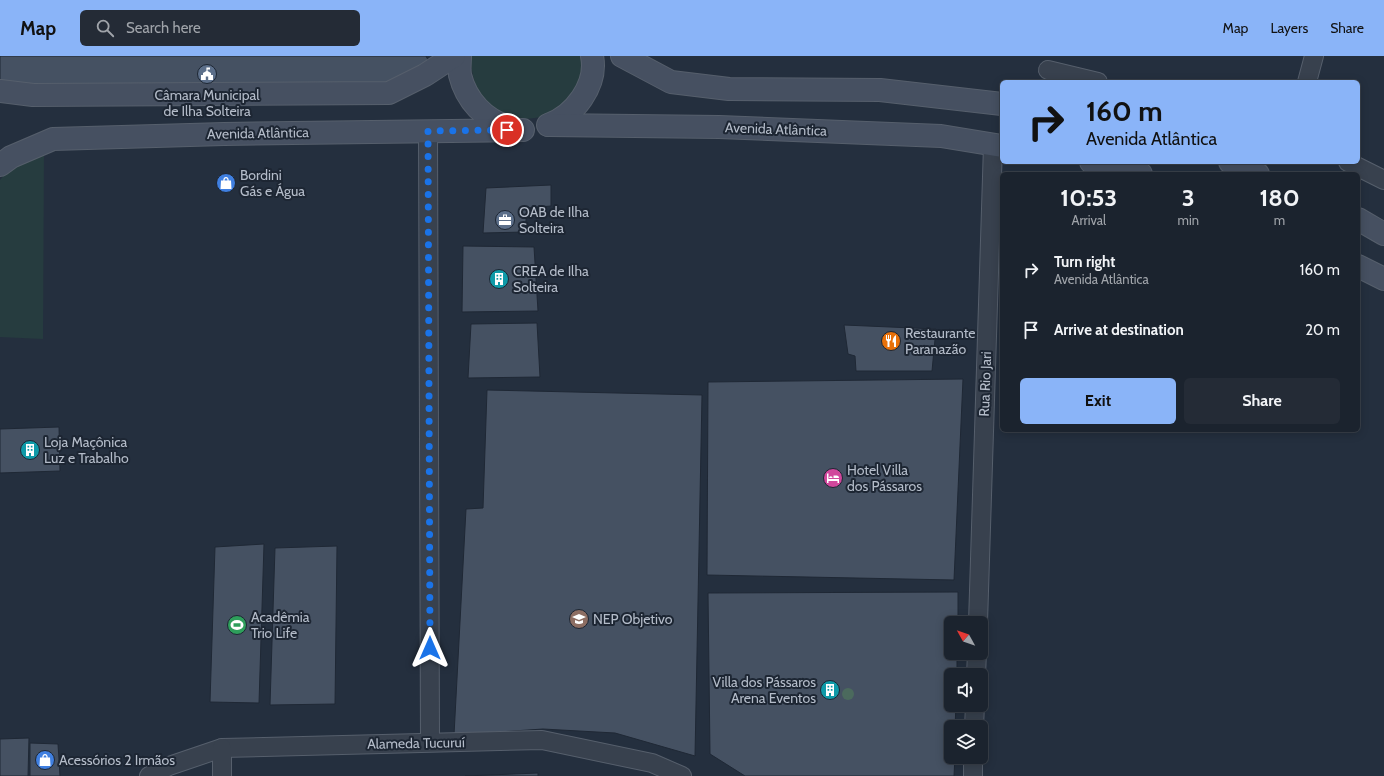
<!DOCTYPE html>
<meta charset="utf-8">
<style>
:root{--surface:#1b232e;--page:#242b36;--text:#f1f3f6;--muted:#a0a4aa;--line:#39404a;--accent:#8ab4f8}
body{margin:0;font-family:Cabin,sans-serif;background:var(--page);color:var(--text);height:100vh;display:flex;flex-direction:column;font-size:15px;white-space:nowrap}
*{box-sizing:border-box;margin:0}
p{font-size:13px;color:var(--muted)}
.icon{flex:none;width:22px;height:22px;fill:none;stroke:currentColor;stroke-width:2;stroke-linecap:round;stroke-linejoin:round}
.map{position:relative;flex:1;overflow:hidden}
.drawer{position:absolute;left:1000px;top:116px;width:360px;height:260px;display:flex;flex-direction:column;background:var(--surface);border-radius:6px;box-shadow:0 2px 10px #0003,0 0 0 1px var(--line)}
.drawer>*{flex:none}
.guide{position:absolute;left:1000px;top:24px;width:360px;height:84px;border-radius:6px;box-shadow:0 2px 10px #0003,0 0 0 1px var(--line);background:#8ab4f8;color:#111;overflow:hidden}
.needle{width:26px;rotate:310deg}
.fabs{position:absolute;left:944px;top:560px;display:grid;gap:8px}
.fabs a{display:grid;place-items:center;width:44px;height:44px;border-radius:6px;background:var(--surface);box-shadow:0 2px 10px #0003,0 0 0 1px var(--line);font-size:20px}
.pin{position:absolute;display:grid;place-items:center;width:34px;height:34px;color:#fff;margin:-17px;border:2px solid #fff;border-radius:50%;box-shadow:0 1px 4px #0007}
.me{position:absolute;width:44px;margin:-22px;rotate:0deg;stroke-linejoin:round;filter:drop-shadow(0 0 3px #0008)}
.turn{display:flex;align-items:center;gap:14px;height:84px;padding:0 20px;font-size:18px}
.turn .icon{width:52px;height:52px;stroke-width:2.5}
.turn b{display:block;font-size:28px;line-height:34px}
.eta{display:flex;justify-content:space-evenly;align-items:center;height:68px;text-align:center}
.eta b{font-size:24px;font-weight:700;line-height:28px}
.button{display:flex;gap:8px;margin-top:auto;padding:8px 20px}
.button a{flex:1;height:46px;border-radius:6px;background:var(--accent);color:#111;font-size:16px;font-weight:700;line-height:46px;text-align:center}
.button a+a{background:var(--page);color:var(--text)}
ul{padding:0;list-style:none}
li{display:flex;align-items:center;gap:12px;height:60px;padding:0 20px}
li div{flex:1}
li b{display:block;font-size:15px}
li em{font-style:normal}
header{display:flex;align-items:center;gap:24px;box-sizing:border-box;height:56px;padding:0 20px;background:var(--accent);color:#111}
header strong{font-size:19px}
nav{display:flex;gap:22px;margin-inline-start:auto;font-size:14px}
.search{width:280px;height:36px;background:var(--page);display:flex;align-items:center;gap:10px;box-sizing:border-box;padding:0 14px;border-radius:6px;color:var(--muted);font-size:15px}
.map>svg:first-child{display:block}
</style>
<header>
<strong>Map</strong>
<div class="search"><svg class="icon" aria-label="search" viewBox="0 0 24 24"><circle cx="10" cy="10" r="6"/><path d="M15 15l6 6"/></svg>Search here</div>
<nav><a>Map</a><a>Layers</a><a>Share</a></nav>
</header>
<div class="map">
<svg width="1384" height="720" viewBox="0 0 1384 720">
<rect width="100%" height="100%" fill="#242f3e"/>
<!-- green -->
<g fill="#263c3f">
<path d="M471,0H582C592,75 470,92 471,0Z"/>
<path d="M44,97L43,283L0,281V124C12,109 26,103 44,97Z"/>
</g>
<!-- building -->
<g fill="#455162" stroke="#1f2835">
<path d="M0,0H426L431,10L388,31L5,30L0,26Z"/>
<path d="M551,129V150L527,152L525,176L483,177L486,132Z"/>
<path d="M463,190L534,191L538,255L462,256Z"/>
<path d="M537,267L540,321L468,322L471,268Z"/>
<path d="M844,269L936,273L932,315H856L855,300L848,298Z"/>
<path d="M963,323L954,524L707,519L708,326Z"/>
<path d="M487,334L702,339L695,700L615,677L543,673L454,679L466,453L483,452Z"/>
<path d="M59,371L60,415L0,417V373Z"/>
<path d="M264,488L259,647L210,646L215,491Z"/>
<path d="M337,490L335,648L270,649L275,492Z"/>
<path d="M958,536V567H951V597H957V619H951V649H956L955,671H951V701H955L954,720H745L710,698L708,537Z"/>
<path d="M29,682L28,720H0V683Z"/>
<path d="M30,687L58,688L60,720H30Z"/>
<path d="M538,717V720H465Z"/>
</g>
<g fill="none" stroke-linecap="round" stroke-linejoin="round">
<defs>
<g id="street">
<path d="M1048,14L1098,26"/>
<path d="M1307,26L1314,0"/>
<path d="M428,75L430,686"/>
<path d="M1348,106L1384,124"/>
<path d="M978,567L993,89"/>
<path d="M976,619L977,597"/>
<path d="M974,671L975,649"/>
<path d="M149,720L169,710L222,692L542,684L652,707L682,720"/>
<path d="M222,720V692"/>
<path d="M973,720V701"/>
</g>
<g id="secondary">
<path d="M460,0C460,6 459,13 460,19C466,44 485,65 510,71"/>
<path d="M622,0L671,26L729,33L880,34L1002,48"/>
<path d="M0,35L33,39L389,37L425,19L454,0"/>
<path d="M548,69C574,60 598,29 592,0"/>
<path d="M549,69L719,71L941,80L1002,90"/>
<path d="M1091,106L1123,112L1141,118"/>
<path d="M1230,106L1258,118"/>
<path d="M0,109L11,101L53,83L224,78L523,74"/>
<path d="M1358,163L1384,178"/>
<path d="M1358,210L1384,223"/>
</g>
</defs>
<!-- street casing -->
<use href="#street" stroke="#565f6c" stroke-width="20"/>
<!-- secondary casing -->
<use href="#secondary" stroke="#565f6c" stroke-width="24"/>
<!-- street -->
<use href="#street" stroke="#38414e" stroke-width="18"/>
<!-- secondary -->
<use href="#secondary" stroke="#465061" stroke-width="22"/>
</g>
<!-- trees -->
<circle fill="#4b6a5d" cx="848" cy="638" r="6"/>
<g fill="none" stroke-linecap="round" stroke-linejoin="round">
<!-- route -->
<path stroke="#1a73e8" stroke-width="7" stroke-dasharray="0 12.6" d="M430,592L428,75L507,74"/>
</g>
<!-- icons -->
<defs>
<symbol id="civic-disc" viewBox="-11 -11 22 22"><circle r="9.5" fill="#5c6f8a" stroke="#1d2633"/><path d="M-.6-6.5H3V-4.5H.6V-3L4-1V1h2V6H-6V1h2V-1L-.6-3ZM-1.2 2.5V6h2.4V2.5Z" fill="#fff"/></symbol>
<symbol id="shop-disc" viewBox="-11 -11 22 22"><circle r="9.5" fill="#3f7fe0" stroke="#1d2633"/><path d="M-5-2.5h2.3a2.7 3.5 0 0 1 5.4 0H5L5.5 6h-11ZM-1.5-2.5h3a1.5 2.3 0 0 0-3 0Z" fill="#fff"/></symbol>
<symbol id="office-disc" viewBox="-11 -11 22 22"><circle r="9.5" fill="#5c6f8a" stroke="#1d2633"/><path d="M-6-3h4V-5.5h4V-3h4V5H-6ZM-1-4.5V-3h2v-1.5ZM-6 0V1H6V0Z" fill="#fff"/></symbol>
<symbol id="building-disc" viewBox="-11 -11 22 22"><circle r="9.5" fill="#0f9aa8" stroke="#1d2633"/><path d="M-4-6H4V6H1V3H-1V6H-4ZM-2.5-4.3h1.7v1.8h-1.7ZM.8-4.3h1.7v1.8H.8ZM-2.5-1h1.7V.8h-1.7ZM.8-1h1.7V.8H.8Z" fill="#fff"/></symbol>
<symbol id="restaurant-disc" viewBox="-11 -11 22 22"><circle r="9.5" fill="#e8710a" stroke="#1d2633"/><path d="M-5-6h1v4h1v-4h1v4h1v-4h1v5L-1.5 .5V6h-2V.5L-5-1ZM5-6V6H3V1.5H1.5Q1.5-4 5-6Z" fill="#fff"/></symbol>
<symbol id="hotel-disc" viewBox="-11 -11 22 22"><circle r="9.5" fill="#d1479c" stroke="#1d2633"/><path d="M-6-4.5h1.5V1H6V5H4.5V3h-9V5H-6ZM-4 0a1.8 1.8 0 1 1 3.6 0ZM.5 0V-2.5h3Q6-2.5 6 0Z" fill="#fff"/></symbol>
<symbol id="school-disc" viewBox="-11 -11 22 22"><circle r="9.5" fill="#8d6e63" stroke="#1d2633"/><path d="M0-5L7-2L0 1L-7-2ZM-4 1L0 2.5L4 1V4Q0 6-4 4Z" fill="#fff"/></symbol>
<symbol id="stadium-disc" viewBox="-11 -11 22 22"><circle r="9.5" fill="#2e9e5b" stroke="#1d2633"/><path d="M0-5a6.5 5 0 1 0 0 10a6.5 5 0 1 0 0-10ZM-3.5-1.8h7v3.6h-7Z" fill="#fff"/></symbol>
</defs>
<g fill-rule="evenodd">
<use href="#civic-disc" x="196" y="7" width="22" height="22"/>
<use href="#shop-disc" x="215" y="116" width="22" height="22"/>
<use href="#office-disc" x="494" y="153" width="22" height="22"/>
<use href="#building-disc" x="488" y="212" width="22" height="22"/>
<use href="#restaurant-disc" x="880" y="274" width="22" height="22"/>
<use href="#building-disc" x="19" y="383" width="22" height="22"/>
<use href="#hotel-disc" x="822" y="411" width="22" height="22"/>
<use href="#school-disc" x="568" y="552" width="22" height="22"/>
<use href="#stadium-disc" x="226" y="558" width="22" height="22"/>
<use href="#building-disc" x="819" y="623" width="22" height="22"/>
<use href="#shop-disc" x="34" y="693" width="22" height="22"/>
</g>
<g text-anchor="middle" stroke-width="4" stroke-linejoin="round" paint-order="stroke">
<!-- poi labels -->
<g font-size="14" fill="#b4bcc9" stroke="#1d2633" text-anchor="start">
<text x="207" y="44" text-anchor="middle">Câmara Municipal<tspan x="207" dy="16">de Ilha Solteira</tspan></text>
<text x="240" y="124">Bordini<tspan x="240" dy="16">Gás e Água</tspan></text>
<text x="519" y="161">OAB de Ilha<tspan x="519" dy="16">Solteira</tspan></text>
<text x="513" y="220">CREA de Ilha<tspan x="513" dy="16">Solteira</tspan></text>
<text x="905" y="282">Restaurante<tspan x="905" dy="16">Paranazão</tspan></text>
<text x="44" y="391">Loja Maçônica<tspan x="44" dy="16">Luz e Trabalho</tspan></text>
<text x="847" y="419">Hotel Villa<tspan x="847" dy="16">dos Pássaros</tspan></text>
<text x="251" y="566">Acadêmia<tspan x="251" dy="16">Trio Life</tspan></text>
<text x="593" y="568">NEP Objetivo</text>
<text x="816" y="631" text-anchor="end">Villa dos Pássaros<tspan x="816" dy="16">Arena Eventos</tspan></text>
<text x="59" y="709">Acessórios 2 Irmãos</text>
</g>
<!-- street labels -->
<g font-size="14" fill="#b4bcc9" stroke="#1d2633">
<text transform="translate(776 73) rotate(2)" y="5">Avenida Atlântica</text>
<text transform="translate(258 77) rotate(-1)" y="5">Avenida Atlântica</text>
<text transform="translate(985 328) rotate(-88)" y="5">Rua Rio Jari</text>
<text transform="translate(416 687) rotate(-1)" y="5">Alameda Tucuruí</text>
</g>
</g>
</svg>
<div class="fabs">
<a><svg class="needle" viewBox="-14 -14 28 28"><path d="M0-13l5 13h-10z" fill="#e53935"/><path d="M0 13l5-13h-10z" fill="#a0a4aa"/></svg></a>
<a><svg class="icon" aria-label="sound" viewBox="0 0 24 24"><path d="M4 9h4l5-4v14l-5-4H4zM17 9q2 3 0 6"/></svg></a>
<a><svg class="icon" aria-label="layers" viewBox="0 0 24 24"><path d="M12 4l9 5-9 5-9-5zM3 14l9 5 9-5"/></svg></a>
</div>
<div class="pin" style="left:507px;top:74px;background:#d93025"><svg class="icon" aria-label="arrive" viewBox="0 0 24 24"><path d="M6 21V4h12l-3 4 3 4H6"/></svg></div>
<svg class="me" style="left:430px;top:592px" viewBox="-20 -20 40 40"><path d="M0-17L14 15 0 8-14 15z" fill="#1a73e8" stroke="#fff" stroke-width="4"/></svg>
<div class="guide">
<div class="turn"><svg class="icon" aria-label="right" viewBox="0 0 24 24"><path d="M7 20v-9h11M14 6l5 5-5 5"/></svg><div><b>160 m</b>Avenida Atlântica</div></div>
</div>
<section class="drawer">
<div class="eta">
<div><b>10:53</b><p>Arrival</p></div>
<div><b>3</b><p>min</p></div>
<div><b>180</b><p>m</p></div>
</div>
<ul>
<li><svg class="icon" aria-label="right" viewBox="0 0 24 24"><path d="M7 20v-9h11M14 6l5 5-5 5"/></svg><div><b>Turn right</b><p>Avenida Atlântica</p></div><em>160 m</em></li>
<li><svg class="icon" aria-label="arrive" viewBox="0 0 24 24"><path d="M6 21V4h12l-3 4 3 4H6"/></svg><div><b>Arrive at destination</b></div><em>20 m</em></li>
</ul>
<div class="button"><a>Exit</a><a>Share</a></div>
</section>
</div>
